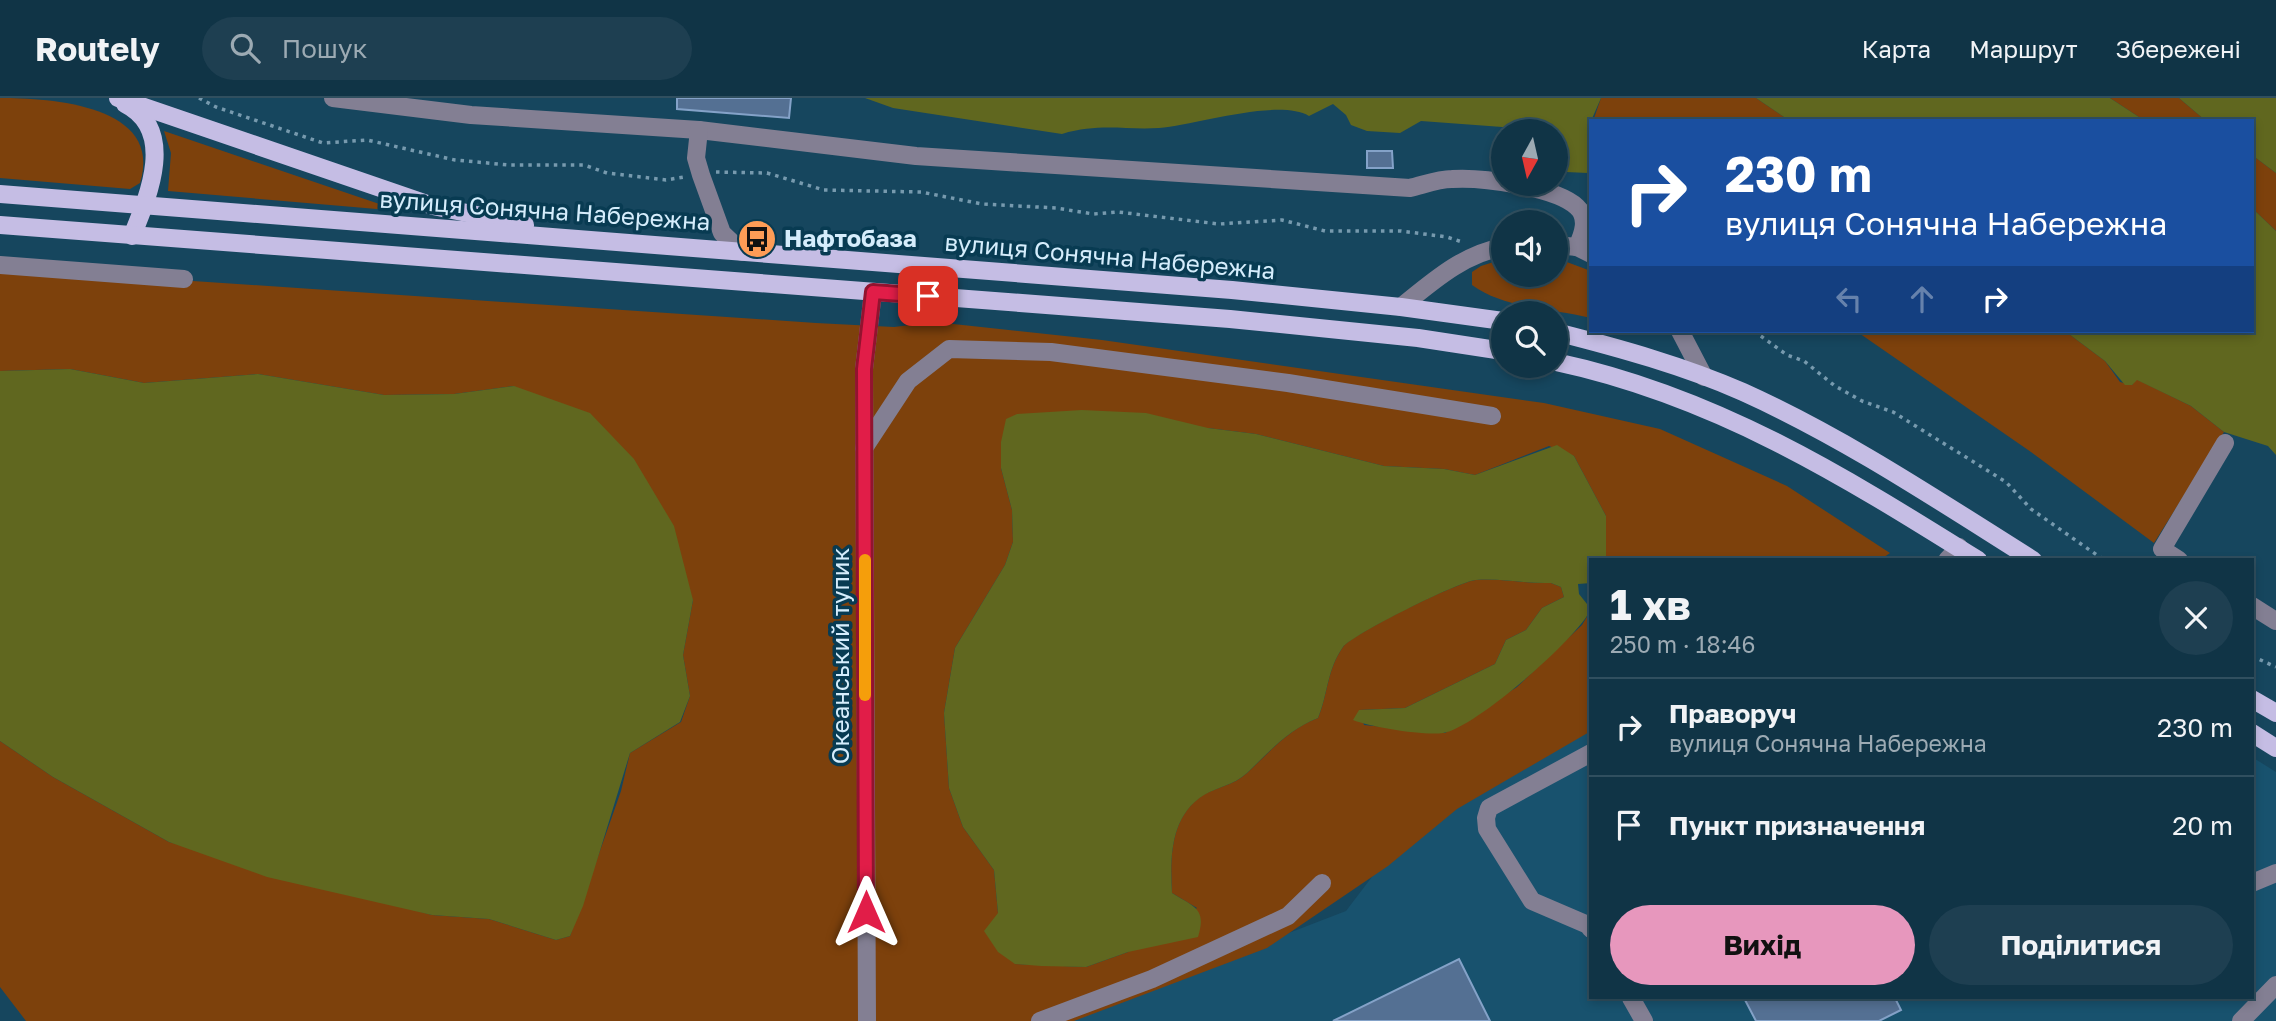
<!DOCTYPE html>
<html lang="uk">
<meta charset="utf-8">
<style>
:root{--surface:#103446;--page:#1e3f51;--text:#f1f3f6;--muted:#9caab3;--line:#304f5f;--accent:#e797bd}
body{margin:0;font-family:"Golos Text",sans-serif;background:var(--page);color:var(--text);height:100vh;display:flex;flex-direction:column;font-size:26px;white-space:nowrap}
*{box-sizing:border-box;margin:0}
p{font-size:23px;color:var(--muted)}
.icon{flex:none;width:38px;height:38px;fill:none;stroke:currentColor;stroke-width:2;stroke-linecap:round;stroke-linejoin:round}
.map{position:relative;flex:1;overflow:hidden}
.side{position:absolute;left:1589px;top:460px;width:665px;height:441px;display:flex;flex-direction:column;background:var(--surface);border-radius:0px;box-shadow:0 4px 10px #0003,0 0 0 2px var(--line)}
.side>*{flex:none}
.top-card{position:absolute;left:1589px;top:21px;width:665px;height:214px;border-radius:0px;box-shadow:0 4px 10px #0003,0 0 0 2px var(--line);background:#1a4fa0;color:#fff;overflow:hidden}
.needle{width:46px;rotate:188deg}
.fabs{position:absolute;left:1491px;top:21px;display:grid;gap:14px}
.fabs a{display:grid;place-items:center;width:77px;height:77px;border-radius:50%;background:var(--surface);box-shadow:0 4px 10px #0003,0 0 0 2px var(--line);font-size:35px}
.pin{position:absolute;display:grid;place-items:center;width:60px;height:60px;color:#fff;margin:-30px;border-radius:14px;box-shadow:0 4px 10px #0006}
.me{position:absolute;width:77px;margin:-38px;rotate:0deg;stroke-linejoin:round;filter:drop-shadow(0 0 5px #0008)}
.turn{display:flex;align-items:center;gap:24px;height:147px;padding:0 21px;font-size:32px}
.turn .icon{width:91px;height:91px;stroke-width:2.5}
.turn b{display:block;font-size:49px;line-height:60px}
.lanes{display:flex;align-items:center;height:66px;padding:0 21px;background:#0003;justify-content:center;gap:35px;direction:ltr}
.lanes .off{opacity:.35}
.round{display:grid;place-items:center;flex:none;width:74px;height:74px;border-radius:37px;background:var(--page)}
.head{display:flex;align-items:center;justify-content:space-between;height:119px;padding:0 21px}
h1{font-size:42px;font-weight:700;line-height:52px}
.cta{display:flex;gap:14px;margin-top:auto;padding:14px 21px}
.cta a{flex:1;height:80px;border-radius:42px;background:var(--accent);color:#111;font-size:28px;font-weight:700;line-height:80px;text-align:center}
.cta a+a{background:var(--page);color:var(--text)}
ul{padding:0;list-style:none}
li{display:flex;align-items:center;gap:21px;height:98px;padding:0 21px;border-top:2px solid var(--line)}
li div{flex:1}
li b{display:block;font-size:26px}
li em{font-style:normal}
header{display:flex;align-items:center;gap:42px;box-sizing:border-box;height:98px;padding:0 35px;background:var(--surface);border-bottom:2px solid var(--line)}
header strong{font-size:33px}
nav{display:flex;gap:38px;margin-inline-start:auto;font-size:24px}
.search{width:490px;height:63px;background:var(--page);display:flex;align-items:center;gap:18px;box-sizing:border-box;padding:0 24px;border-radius:38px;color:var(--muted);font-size:26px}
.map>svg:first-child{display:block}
</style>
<header>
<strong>Routely</strong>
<div class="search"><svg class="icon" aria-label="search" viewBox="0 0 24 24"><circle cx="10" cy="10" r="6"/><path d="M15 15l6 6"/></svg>Пошук</div>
<nav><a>Карта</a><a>Маршрут</a><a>Збережені</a></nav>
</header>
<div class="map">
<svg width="2276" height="923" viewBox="0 0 2276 923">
<rect width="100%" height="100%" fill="#16465e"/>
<!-- built -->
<path fill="#18526e" d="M1591,626V900H2252V659L2276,674V923H1061L1346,813L1432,700Z"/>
<!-- green -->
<g fill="#7d410c">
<path d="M0,0C51,0 164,7 140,85L130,91L0,80Z"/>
<path d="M1601,0H1756L1790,23H1593Z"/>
<path d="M2110,0H2179L2206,23H2145Z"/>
<path d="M164,33L400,113L168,93L171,55Z"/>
<path d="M2252,57L2276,75V133L2252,110Z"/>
<path d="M1556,160L1591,173V220C1552,210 1505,211 1472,187V174L1481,168L1503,161V177H1556Z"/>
<path d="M0,170L816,225L894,229L935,224L1102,242L1544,305L1660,331L1787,388L1890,455L1880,462H1606V418L1574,358L1549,348L1475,377L1444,371L1384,368L1256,336L1208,330L1001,370L1012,412L1013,444L1005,467L955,550L944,615L949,690L963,729L994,772L998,815L1015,866L1086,869L1128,854L1197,810L1172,795C1170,760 1170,719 1203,697C1217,689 1234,687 1247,675C1270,654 1287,632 1318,620C1328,596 1327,571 1343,549C1352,536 1459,483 1476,482C1501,480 1526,486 1551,485L1561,489L1564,499L1542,510L1526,532L1506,542L1495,566L1405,610L1359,612L1364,627L1445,635L1517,589L1582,527L1591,512V633L1457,711L1388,768L1267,850L1074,923H26L0,889V643L53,679L169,744L432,817L489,821L556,842L570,838L621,693L630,655L681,624L690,598L683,557L693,502L514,288L454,296L384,297L258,276L144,285L70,271L0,273Z"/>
<path d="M1856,233H2065L2105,263L2120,284L2132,287L2136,281L2191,308L2224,334L2154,445L2031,354Z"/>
</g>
<!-- water -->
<g fill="#60671f">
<path d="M865,0H1601L1591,23L1588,75L1566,74L1562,40L1556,38V33L1421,23L1400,35L1367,33L1351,27L1346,17L1333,6L1309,18C1278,0 1196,27 1159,30C1123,32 1099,25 1062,36L893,10Z"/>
<path d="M1756,0H2110L2145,23H1790Z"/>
<path d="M2179,0H2276V75L2252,57V23H2206Z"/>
<path d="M2252,110L2276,133V357L2268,348L2224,334L2191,308L2137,282L2132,287H2125L2105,263L2065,233H2252Z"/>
<path d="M70,271L144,285L258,276L384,297L454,296L514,288L590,315L634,361L674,428L693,502L683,557L690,598L680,624L630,655L583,808L570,838L556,842L489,821L432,817L267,779L169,744L53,679L0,643V273Z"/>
<path d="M1082,312L1146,315L1208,330L1256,336L1384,368L1444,371L1475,377L1557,347L1574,358L1606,418V462H1591V485L1578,486L1579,496L1591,511C1578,540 1475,630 1443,635C1425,638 1370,629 1353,622L1359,612L1405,610L1495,566L1506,542L1526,532L1542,510L1564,499L1561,489L1551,485C1526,486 1501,480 1476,482C1459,483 1352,537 1343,549C1327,571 1328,596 1318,620C1288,632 1270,653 1247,675C1234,687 1217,689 1204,697C1170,718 1170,760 1172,795C1194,809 1207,810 1198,839L1128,854L1086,869L1041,868L1015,866L998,854L984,833L998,815L994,772L963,729L949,690L944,615L955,550L1005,467L1013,444L1012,412L1001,370V344L1006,321L1017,316Z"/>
</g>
<!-- building -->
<g fill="#547093" stroke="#84a2c8" stroke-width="2">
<path d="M677,0H791L789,20L677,11Z"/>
<path d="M1367,53H1392L1393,70H1367Z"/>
<path d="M1459,861L1490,923H1333Z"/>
<path d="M1744,900H1895L1901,912L1879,923H1756Z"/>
</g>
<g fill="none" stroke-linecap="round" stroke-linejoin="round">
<!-- path -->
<g stroke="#779aae" stroke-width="3.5" stroke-dasharray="3.5 5" stroke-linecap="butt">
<path d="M199,0L216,9L323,45L367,42L455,62L509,67H584L607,75L666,82L684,79"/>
<path d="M716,74L767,75L824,92L921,94L982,106L1056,110L1093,116L1118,114L1219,126L1282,122L1325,133H1401L1447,139L1462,144"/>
<path d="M1754,233L1787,257L1804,263L1835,288L1862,303L1893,314L2006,384L2031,411L2104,462"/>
<path d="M2252,558L2276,569"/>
</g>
<!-- minor -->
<g stroke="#837f93" stroke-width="18">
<path d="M333,0L471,17L699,32L916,58L1410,90C1423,87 1438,81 1452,81C1481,79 1556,89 1577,109C1589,120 1583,136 1577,149"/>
<path d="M699,32L696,60L701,77L722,135L742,154"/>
<path d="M1556,147L1577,149L1591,156"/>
<path d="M0,167L184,181"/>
<path d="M1401,209C1432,184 1463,156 1503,149"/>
<path d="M1680,233L1704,279"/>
<path d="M864,350L908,283L949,251L1051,254L1288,285L1492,318"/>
<path d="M1947,462L1959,449"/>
<path d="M2179,462L2162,451L2225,345"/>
<path d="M2252,508L2276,523"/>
<path d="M1591,655L1489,710L1486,720L1487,731L1532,803L1588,827L1591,831"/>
<path d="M2252,785L2276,775"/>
<path d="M1631,900L1644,923"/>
<path d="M867,923L864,271L873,194"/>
<path d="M1040,923L1152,881L1288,818L1322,785"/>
<path d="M2241,923L2276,887"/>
</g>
<!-- major -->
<g stroke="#c5bde4" stroke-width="18">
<path d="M118,0L433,108L525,127"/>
<path d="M125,6C177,32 148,99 132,138"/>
<path d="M0,96L1232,192L1401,209L1503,223"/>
<path d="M0,127L1230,221L1418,240L1503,253"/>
<path d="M1556,234C1619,250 1684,268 1743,294C1845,340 1939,403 2033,462"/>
<path d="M1556,264C1715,298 1842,377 1978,462"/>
<path d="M2252,601L2276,615"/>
<path d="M2252,635L2276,650"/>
</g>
</g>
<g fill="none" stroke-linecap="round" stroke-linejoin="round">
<defs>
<path id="route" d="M866,814L864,271L873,194L928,198"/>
</defs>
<!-- route casing -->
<use href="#route" stroke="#92132f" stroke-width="18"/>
<!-- route -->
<use href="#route" stroke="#e11d48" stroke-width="12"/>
<!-- slow -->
<path stroke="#f59e0b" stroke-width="12" d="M865,462V597"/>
</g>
<!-- icons -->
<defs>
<symbol id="bus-disc" viewBox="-11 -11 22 22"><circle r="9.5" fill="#fd9c56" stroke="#083b52"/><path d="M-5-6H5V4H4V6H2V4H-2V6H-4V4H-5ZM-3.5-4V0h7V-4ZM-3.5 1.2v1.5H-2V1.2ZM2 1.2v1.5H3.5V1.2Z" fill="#111"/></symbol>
</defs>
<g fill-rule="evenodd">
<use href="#bus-disc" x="735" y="119" width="44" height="44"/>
</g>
<g text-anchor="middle" stroke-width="7" stroke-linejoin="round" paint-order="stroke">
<!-- street labels -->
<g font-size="24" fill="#d5edfc" stroke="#083b52">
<text transform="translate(545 113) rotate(4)" y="8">вулиця Сонячна Набережна</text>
<text transform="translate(1110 159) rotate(5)" y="8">вулиця Сонячна Набережна</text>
<text transform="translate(841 558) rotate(-90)" y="8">Океанський тупик</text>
</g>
<!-- poi labels -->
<g font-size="24" font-weight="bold" fill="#d5edfc" stroke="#083b52" text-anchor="start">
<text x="784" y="149">Нафтобаза</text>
</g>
</g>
</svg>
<div class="fabs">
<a><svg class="needle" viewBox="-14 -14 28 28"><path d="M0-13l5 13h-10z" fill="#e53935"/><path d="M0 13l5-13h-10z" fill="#9caab3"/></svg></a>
<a><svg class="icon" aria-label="sound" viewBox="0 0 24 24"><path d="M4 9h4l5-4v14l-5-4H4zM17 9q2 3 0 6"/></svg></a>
<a><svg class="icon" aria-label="search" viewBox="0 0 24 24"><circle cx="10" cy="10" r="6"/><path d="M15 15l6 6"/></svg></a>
</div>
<div class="pin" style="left:928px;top:198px;background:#d93025"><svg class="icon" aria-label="arrive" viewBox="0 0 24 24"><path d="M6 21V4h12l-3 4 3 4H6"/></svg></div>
<svg class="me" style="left:866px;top:814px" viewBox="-20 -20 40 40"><path d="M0-17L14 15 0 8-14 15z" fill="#e11d48" stroke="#fff" stroke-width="4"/></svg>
<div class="top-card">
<div class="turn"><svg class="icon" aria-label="right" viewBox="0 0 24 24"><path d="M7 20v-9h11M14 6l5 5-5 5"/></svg><div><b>230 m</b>вулиця Сонячна Набережна</div></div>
<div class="lanes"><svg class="icon off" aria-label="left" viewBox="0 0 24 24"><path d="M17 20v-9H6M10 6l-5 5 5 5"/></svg><svg class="icon off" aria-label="ahead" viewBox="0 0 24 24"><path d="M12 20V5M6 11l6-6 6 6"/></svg><svg class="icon" aria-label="right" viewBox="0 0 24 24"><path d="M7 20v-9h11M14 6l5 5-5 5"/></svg></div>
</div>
<section class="side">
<div class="head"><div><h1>1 хв</h1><p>250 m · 18:46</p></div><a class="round"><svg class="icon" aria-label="close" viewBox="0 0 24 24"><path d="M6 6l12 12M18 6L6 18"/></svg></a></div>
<ul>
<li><svg class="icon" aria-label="right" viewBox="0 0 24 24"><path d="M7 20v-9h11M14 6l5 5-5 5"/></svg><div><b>Праворуч</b><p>вулиця Сонячна Набережна</p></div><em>230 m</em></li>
<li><svg class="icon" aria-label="arrive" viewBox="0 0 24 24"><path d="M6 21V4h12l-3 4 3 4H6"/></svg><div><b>Пункт призначення</b></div><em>20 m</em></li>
</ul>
<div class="cta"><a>Вихід</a><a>Поділитися</a></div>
</section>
</div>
